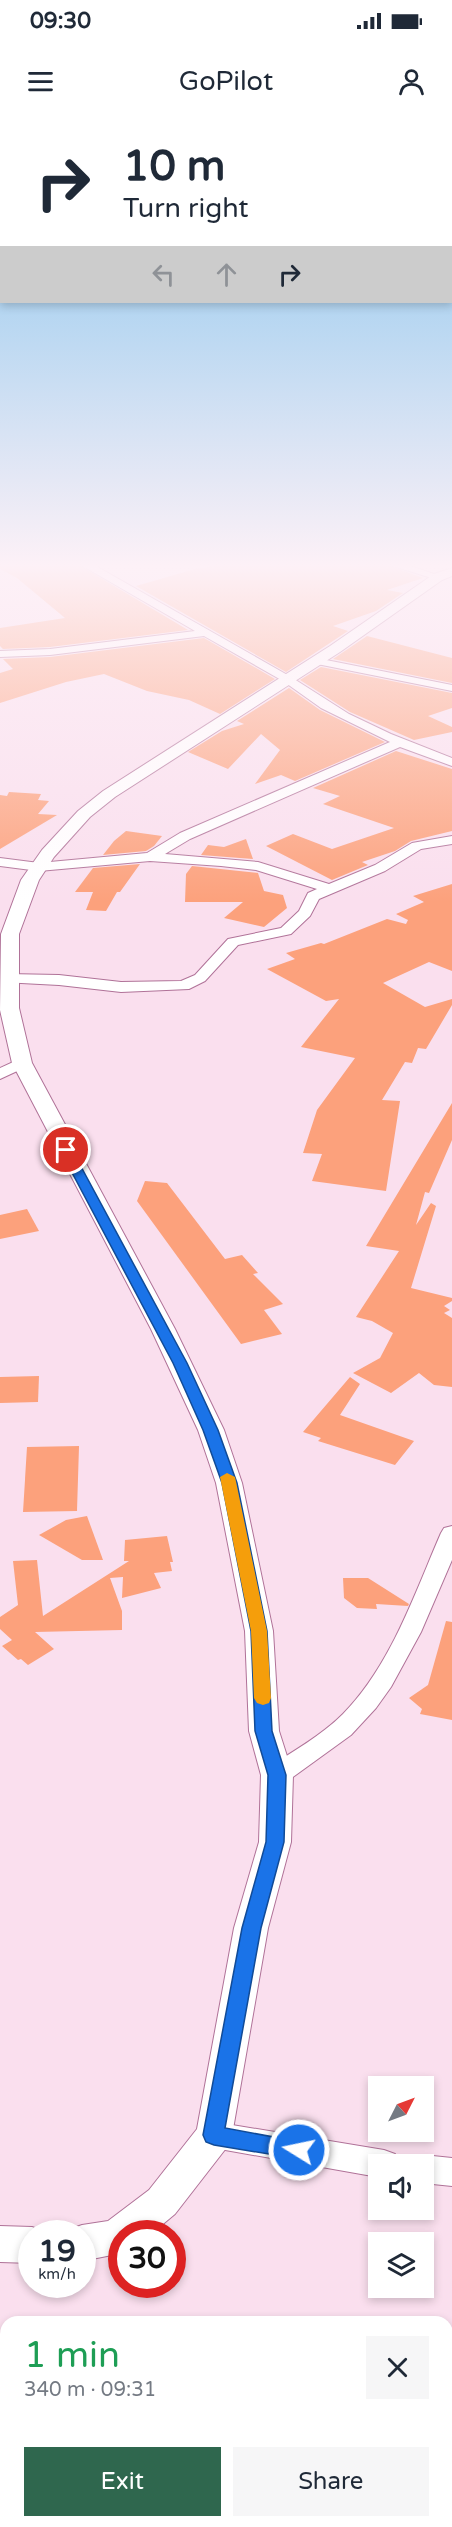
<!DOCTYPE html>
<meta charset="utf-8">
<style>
:root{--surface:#fff;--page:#f6f6f7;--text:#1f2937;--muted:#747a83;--accent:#2f674e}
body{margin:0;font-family:"Varela Round",sans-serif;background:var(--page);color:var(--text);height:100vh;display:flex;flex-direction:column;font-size:22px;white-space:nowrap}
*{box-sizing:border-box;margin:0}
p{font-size:20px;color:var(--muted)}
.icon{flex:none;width:33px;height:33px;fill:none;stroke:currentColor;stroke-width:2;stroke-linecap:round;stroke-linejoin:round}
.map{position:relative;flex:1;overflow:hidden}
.side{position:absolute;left:0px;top:2196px;width:453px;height:212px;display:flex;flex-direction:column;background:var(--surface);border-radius:18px 18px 0 0;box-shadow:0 3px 9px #0003}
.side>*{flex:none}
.banner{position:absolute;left:0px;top:0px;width:453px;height:183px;box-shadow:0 3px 9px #0003;background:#fff;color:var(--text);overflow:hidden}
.needle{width:39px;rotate:48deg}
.fabs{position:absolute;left:368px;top:1956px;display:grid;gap:12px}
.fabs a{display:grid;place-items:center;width:66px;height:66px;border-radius:0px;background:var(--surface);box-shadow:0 3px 9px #0003;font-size:30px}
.speed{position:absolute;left:18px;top:2100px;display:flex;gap:12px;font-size:30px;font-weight:700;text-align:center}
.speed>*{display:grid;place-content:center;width:78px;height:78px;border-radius:50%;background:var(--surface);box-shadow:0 3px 9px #0003;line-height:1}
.speed small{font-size:15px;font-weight:400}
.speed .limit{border:9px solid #d22;background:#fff;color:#111}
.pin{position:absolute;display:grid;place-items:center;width:51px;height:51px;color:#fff;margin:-26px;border:3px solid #fff;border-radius:50%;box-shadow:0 2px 6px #0007}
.me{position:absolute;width:66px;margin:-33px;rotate:280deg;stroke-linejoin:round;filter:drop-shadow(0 0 4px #0008)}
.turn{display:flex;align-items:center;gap:21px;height:126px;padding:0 24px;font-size:27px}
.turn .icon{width:78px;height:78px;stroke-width:2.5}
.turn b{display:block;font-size:42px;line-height:51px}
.lanes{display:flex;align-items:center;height:57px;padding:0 24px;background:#0003;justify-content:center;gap:30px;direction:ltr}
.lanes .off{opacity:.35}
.round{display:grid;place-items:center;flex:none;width:63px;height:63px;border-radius:0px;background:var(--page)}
.overview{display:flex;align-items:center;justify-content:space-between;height:102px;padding:0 24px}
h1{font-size:36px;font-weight:600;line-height:45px;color:#1e9e55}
.primary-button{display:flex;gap:12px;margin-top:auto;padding:12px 24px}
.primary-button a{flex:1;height:69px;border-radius:0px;background:var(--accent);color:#fff;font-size:24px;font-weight:600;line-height:69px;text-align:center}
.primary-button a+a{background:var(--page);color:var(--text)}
.status{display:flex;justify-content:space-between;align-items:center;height:42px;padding:0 30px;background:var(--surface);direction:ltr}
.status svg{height:16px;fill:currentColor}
header{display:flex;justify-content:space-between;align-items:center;height:78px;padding:0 24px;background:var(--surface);font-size:27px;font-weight:600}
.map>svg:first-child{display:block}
</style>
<div class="status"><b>09:30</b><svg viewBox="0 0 49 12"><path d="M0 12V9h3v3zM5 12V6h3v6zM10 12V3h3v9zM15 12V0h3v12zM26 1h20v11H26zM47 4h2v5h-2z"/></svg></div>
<header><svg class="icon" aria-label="menu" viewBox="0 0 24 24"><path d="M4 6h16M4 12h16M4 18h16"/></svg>GoPilot<svg class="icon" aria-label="person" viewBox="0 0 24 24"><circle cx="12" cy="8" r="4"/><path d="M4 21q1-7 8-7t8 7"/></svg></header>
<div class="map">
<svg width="452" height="2407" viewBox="0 0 452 2407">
<rect width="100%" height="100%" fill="#fadfee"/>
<!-- building -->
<g fill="#fca17c">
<path d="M0,445H79L188,510L50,527L3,529L0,526V508L65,498L17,458L0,449Z"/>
<path d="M219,445H388L423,458L387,470L403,473L376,491L333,506L348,511L286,552L136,466L195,449Z"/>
<path d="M367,516L452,538V563L333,539Z"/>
<path d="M204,518L275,559L220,594L189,580L147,571L104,554L66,562L0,583V553L13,549L3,539L50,537Z"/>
<path d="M321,547L452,573V588L428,596L452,607V612L414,620L350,592L300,560Z"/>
<path d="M289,568L320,590L385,622L295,661L281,655L255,664L280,630L261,614L228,649L188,632L222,611L244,604L237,601Z"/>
<path d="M396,631L452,649V711L411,721L395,731L362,742L368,745L332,760L266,726L293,714L332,729L394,708L323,684L340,676L313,668Z"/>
<path d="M9,672L41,674L38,680L49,681L38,694L57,695L0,729V675L7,676Z"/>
<path d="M126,711L162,716L154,726L146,731L103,735L114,721Z"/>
<path d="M246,719L253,739L201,735L208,725L224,727Z"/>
<path d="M140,744L120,772H117L106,791L86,790L93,772H75L93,748Z"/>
<path d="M192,746L258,753L264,771L283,775L287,788L264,807L224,798L243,782H185L186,754Z"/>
<path d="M452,764V851L429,842L383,863L425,887L452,879V885L426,929L418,928L412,943L405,942L382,980L400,981L386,1071L312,1061L322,1034L303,1033L317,990L355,938L301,927L339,879L326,881L267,849L295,839L286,833L321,823L324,824L387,799L406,804L408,800L396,794L424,782L413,776Z"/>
<path d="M452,983V1020L429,1073L425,1072L416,1105L431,1083L436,1086L411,1168L452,1178V1181L444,1186L450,1190L444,1193L452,1198V1267L434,1265L419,1253L391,1273L353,1253L380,1238L393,1213L372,1201L356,1197L399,1131L366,1126Z"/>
<path d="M145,1061L167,1063L225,1139L242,1135L258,1153L253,1154L283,1184L264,1190L282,1214L241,1224L137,1081Z"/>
<path d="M27,1089L39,1111L0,1119V1095Z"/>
<path d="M39,1256L38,1282L0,1283V1257Z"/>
<path d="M350,1257L360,1264L340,1295L414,1321L395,1345L318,1321L321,1318L303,1312Z"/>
<path d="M79,1326L77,1391L23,1392L27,1327Z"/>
<path d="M87,1396L103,1440H82L39,1415L66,1400Z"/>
<path d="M167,1416L173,1442H170L172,1451L154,1453L161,1468L122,1478L123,1457L110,1458L122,1491V1510L35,1512L54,1529L28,1545L21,1539L18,1540L2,1526L12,1520L0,1509V1497L18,1485L13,1441L37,1440L43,1496L129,1441H124L125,1420Z"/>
<path d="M343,1458H368L409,1484L408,1486L376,1484L377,1489L357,1488L344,1478Z"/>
<path d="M446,1501L452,1502V1600L420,1594L422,1589L409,1578L428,1565Z"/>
</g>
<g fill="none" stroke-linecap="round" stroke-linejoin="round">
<defs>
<g id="minor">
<path d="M81,445H94L291,557L349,594L391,614L452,638V646L400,627L190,719L165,734L258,742L329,764L375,745L412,723L452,716V724L421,729L385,751L319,779L310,796L291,814L238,825L205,861L189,869L121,872L59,865L2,862V856L7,854L59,855L121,862L181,861L195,855L228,819L281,808L299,791L308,773L317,769L256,750L221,746L150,741L39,751L0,746V738L39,743L147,733L180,713L390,622L321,588L283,561L204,516L50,535L0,537V531L50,529L195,511Z"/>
<path d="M390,445H407L443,457L438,460Z"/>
<path d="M316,538L452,565V571L312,543V539Z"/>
<path d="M22,938L28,940L30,943L28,946L0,959V948Z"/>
<path d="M452,1406V1440L421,1512L391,1567L376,1588L351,1615L286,1662L277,1665L268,1662L264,1655L268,1648C293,1631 321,1616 343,1594C391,1545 414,1475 441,1413L444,1408Z"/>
<path d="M214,2002L384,2030L395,2034L399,2044H378V2057L214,2028L203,2024L199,2015L203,2006Z"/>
<path d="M423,2035L452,2038V2066L423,2063V2044H410L412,2039Z"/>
</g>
<g id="tertiary">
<path d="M452,448V456L442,460L340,532L115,677L90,697L54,737L39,760L19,814V888L32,943L175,1209L224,1310L242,1363L273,1511L279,1611L293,1655L291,1722L268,1808L232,2015L227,2027L175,2094L151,2114H122V2133L82,2141V2114H67L68,2110L82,2105L108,2101L149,2070L197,2009L234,1808L259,1722L261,1655L249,1611L245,1511L216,1363L198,1310L151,1209L12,943L0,890L1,814L21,760L42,730L78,691L103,671L330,526L434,454Z"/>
<path d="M0,2106L32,2107L46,2112L32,2114V2143L0,2142Z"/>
</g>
</defs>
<!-- minor casing -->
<use href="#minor" stroke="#b07298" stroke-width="2"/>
<!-- tertiary casing -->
<use href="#tertiary" stroke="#b07298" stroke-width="2"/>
<!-- minor -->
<use href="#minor" fill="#fff" fill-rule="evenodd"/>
<!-- tertiary -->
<use href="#tertiary" fill="#fff" fill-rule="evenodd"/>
</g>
<!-- sky -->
<linearGradient id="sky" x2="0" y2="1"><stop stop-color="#80c2ed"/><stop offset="0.57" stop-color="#fdf1f7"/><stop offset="1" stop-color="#fdf1f7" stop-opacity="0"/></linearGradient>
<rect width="452" height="782" fill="url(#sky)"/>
<!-- route -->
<path fill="#1a73e8" stroke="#114b97" stroke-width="1.5" d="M66,1026L72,1030L187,1243L218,1310L237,1363L267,1511L272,1611L286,1655L284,1722L261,1808L225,2008L306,2023L309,2030L306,2037L299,2039L214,2025L206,2022L203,2015L242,1808L266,1722L268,1655L255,1611L251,1511L222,1363L203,1310L173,1243L60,1030Z"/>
<!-- slow -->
<path fill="#f59e0b" d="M227,1353L235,1357L267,1511L271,1578L269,1583L263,1585L257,1583L254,1578L251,1511L220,1357Z"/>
</svg>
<div class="fabs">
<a><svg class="needle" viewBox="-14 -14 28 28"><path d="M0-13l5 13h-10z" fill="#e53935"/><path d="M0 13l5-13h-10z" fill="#747a83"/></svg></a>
<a><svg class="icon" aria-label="sound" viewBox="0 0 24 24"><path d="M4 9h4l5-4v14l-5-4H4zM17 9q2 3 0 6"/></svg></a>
<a><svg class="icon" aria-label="layers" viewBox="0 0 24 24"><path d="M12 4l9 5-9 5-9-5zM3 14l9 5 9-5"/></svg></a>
</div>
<div class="speed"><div>19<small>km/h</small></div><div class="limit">30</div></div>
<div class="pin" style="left:66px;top:1030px;background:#d93025"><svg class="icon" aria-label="arrive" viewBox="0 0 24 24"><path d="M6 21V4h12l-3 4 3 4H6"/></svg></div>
<svg class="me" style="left:299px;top:2030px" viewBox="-20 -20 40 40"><circle r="17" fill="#1a73e8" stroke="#fff" stroke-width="3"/><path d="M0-11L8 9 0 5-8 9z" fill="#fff"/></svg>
<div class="banner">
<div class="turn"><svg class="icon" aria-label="right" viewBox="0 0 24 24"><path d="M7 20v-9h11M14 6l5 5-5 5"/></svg><div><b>10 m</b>Turn right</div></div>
<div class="lanes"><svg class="icon off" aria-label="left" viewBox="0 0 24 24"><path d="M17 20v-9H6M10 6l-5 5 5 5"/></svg><svg class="icon off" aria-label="ahead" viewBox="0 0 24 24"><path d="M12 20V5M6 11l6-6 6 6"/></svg><svg class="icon" aria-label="right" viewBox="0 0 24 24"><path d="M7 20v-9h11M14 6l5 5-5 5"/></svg></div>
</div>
<section class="side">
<div class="overview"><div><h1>1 min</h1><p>340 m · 09:31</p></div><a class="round"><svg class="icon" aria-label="close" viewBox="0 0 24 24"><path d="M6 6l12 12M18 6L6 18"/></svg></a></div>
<div class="primary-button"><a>Exit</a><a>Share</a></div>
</section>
</div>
